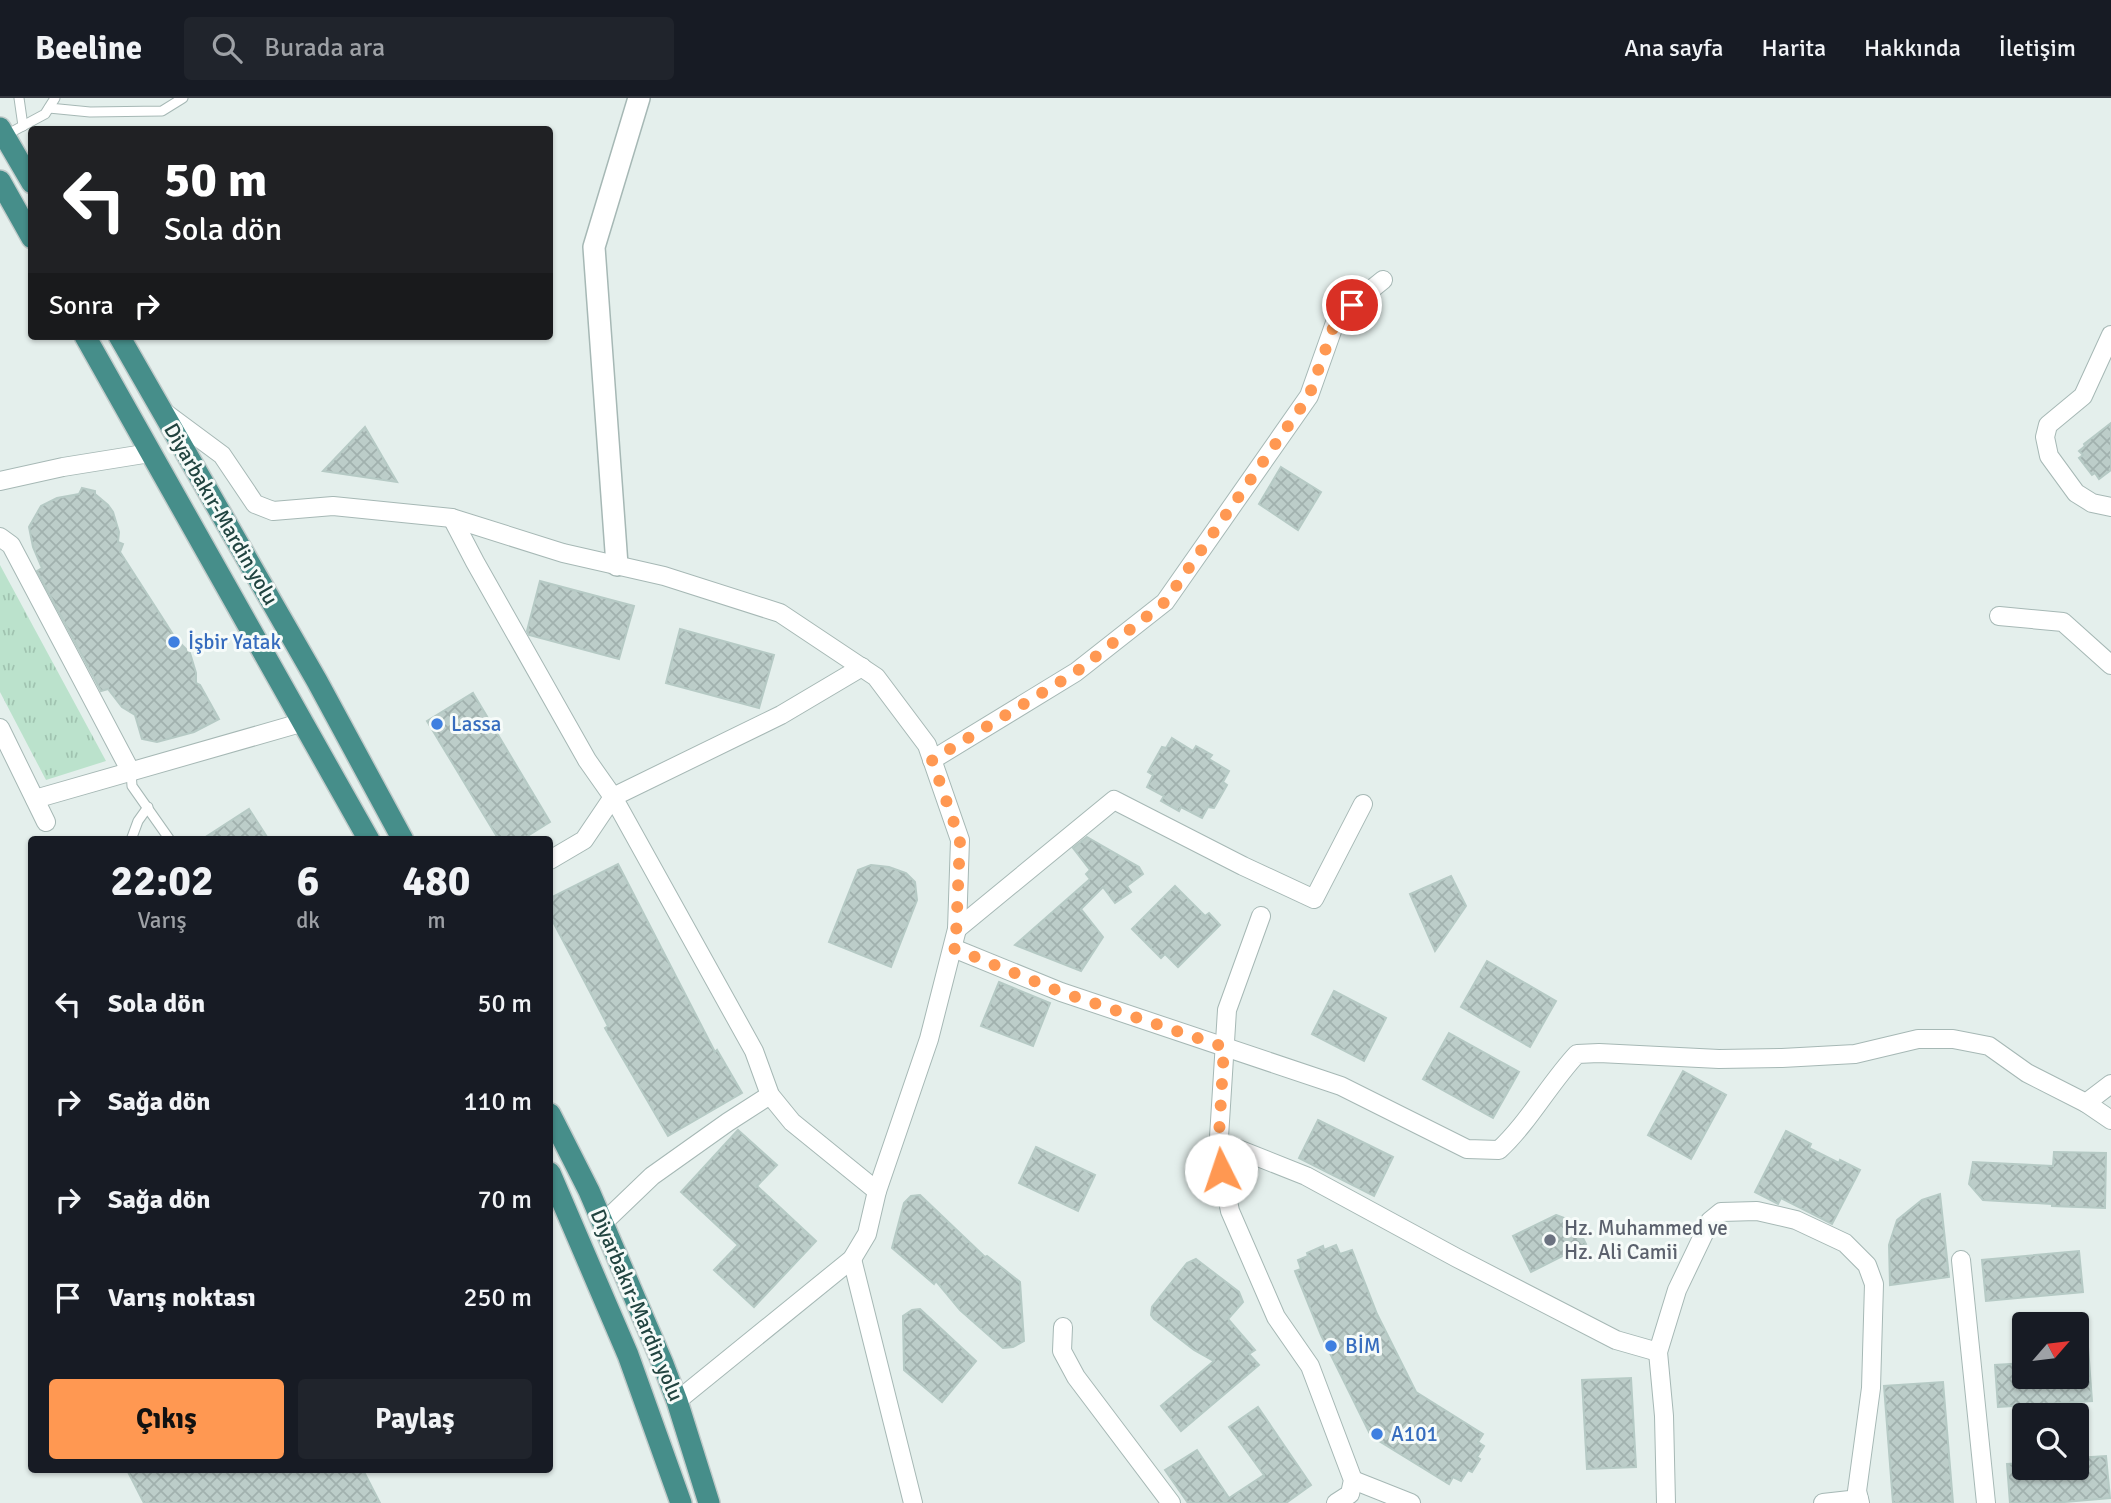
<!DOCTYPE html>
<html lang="tr">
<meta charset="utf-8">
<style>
:root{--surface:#171b24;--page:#20242c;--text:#f1f3f6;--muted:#9ea1a6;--line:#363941;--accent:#ff9852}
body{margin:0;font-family:Signika,sans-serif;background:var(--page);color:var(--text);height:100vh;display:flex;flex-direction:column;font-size:26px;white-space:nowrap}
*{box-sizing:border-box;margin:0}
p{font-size:23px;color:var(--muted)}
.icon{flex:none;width:38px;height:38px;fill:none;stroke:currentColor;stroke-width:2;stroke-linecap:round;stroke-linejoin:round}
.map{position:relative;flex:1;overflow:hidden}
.panel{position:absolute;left:28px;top:738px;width:525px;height:637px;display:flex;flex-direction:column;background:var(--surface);border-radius:7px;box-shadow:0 2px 5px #0004}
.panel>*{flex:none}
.banner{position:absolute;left:28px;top:28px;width:525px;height:214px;border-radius:7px;box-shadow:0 2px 5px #0004;background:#202124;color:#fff;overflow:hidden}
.needle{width:46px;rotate:62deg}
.tools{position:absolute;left:2012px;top:1214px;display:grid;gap:14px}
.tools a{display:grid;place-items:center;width:77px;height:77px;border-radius:7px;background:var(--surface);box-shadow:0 2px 5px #0004;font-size:35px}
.pin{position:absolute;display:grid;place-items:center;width:60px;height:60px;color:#fff;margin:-30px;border:4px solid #fff;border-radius:50%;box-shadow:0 2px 7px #0007}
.me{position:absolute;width:77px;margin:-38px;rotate:356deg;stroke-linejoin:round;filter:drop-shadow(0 0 5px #0008)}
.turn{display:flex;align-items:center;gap:24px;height:147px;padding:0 21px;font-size:32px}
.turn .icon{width:91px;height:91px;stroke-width:2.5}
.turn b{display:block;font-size:49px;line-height:60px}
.then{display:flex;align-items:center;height:66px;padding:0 21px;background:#0003;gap:14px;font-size:26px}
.eta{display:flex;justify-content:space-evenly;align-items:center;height:119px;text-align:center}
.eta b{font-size:42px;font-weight:700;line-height:49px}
.button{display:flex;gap:14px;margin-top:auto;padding:14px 21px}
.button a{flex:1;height:80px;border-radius:7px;background:var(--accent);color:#111;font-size:28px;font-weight:700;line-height:80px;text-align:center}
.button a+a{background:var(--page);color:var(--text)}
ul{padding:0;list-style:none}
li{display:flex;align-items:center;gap:21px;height:98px;padding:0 21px}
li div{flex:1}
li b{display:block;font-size:26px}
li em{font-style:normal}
header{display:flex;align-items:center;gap:42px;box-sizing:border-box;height:98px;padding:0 35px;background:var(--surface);border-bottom:2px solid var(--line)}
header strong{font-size:33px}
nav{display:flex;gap:38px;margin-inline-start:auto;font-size:24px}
.search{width:490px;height:63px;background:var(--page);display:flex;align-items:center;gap:18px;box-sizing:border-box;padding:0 24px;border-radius:7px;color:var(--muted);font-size:26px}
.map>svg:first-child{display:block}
</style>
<header>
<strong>Beeline</strong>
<div class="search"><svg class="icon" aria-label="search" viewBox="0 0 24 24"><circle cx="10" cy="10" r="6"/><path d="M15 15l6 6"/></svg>Burada ara</div>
<nav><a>Ana sayfa</a><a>Harita</a><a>Hakkında</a><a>İletişim</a></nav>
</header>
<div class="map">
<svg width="2111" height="1405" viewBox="0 0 2111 1405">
<defs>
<pattern id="park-tufts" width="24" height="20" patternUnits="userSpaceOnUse" patternTransform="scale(1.75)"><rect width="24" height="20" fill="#bbe2cc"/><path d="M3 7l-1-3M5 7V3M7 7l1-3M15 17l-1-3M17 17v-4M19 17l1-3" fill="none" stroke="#a0c3b0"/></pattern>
<pattern id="building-cross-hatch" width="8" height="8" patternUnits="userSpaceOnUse" patternTransform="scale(1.75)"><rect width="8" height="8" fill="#bccdc9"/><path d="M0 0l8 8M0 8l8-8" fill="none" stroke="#a1b1ae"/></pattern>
</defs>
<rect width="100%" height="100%" fill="#e4efec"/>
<!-- park -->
<path fill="url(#park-tufts)" d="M0,467L106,663L46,682L0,594Z"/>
<!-- building -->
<g fill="url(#building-cross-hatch)" stroke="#b6cac5" stroke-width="2">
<path d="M2111,325V372L2099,381L2095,375L2092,377L2079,360L2083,357L2079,353L2085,348L2084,346Z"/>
<path d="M365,329L397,384L323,373Z"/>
<path d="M1281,369L1321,394L1298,432L1259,406Z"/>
<path d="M82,390L95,393V396L108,407L113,414L119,434L118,444L123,446L120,454L176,541L190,555L196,575V585L200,587L219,621L194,634L157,644L142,641L135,617L122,609L108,591L101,593L37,473L42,470L33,449L29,429L41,408L57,400L79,396Z"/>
<path d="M540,483L634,508L619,561L529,537L527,533Z"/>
<path d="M680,531L774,557L759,610L666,585Z"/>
<path d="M473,595L550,724L521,742H499L427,623Z"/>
<path d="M1172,640L1193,653L1196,648L1212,657L1209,661L1229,673L1223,684L1227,687L1214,710L1208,709L1202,720L1181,709L1179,713L1161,703L1164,698L1147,689L1153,677L1148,674L1162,649L1166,650Z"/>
<path d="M249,711L269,742H201Z"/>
<path d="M1087,739L1139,769L1143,776L1127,788L1131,794L1115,805L1103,789L1081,811L1103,839L1081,873L1015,847L1090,781L1086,776L1090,772L1073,750Z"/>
<path d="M618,766L715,954L717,952L742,995L668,1038L605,930L608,928L550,818V800Z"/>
<path d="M871,767L889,769L906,775L915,784L917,802L891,869L829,844L858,772Z"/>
<path d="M1451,778L1466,808L1435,853L1410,796Z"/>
<path d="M1175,788L1205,818L1209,815L1220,827L1178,869L1165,856L1161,860L1132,831Z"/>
<path d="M1487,863L1556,903L1530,949L1461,909Z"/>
<path d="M999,884L1050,905L1033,948L981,928Z"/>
<path d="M1334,893L1386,920L1364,963L1312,936Z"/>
<path d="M1449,935L1519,974L1493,1020L1423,981Z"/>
<path d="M1683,973L1726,997L1691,1061L1648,1037Z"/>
<path d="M1318,1022L1393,1059L1374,1098L1299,1060Z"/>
<path d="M738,1032L777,1067L757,1088L816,1143L754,1209L714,1172L738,1147L681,1094Z"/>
<path d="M1786,1033L1811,1046L1809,1050L1839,1065L1840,1062L1860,1072L1832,1126L1781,1100L1778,1106L1755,1094Z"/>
<path d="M1036,1049L1095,1077L1078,1113L1019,1085Z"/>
<path d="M2054,1054L2106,1055L2105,1110L2052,1108V1106L1983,1102L1969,1086L1973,1064L2053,1068Z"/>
<path d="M1940,1096L1949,1179L1890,1187L1889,1147L1897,1122L1922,1102Z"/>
<path d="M920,1097L985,1159L987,1158L1020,1184L1024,1243L1013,1249L1003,1250L960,1212L936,1183L934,1186L892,1150L904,1105L911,1098Z"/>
<path d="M1556,1117L1575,1124L1586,1146L1531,1174L1513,1138Z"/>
<path d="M1336,1147L1340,1156L1352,1152L1377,1216L1416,1294L1483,1336L1478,1344L1484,1348L1477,1359L1480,1361L1472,1374L1468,1372L1461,1383L1453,1379L1449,1386L1371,1338L1321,1237L1295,1173L1301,1171L1298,1162L1308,1158L1307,1155L1323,1148L1324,1152Z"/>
<path d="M2079,1153L2083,1194L1986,1203L1982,1162Z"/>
<path d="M1196,1161L1239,1194L1243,1204L1228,1221L1255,1252L1249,1256L1259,1267L1181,1333L1161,1308L1214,1263L1194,1252L1154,1221L1151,1217L1152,1209L1187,1165Z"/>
<path d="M920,1211L976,1263L942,1304L904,1272L903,1218L912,1212Z"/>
<path d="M2077,1249H2088L2092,1303L1998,1309L1995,1267L2025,1265V1279H2077Z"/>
<path d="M1631,1280L1636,1369L1587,1371L1582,1282Z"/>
<path d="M1943,1284L1953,1405H1893L1884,1288Z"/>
<path d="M1258,1309L1311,1387L1286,1405H1188L1165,1372L1197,1352L1229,1400L1264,1377L1229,1329Z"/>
<path d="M2106,1358L2110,1400L2053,1405H2010L2007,1366L2025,1365V1370H2077V1360Z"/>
<path d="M127,1372H363L380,1405H144Z"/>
</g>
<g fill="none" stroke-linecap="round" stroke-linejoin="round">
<defs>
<g id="service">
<path d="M19,0L23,28"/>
<path d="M49,10L90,14L162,13L183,0"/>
<path d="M6,37L45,16L55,0"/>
<path d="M131,674L132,688L170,742"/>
<path d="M131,742L138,723L148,709"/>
</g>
<g id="minor">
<path d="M2111,237L2083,298L2048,327L2045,339L2049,358L2076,395L2092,405L2111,409"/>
<path d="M164,314L222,357L255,406L273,413L333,408L452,420L563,455L664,478L780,515L876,579L927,647L960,742L957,831L929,941L877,1093L867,1136L852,1161L677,1303"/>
<path d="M0,383L63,369L150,355"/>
<path d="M452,420L475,464L587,662L613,699L754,953L770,997L792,1024L877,1093"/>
<path d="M0,439L11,447L131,674"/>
<path d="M1999,518L2063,524L2111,567"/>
<path d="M0,630L46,724"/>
<path d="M932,662L1076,574L1165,504L1309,298L1337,219L1383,182"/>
<path d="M35,701L304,624"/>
<path d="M550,762L584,742L613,699L781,617L862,569"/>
<path d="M1261,818L1227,912L1218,1055L1230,1113L1276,1219L1310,1268L1353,1382L1350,1396L1336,1405"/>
<path d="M957,831L1114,702L1243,768L1314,801L1363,706"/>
<path d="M953,850L1061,894L1341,988L1467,1051L1499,1052C1529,1024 1549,986 1577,956L1599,955L1719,961L1782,960L1855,956L1918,941H1953L1989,948L2027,975L2086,1005L2111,986"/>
<path d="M2086,1005L2111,1022"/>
<path d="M1218,1043L1306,1078L1457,1160L1616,1242L1658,1254"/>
<path d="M603,1125L652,1078L728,1024L770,997"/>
<path d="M852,1161L913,1405"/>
<path d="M1961,1162L1986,1405"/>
<path d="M1063,1229L1062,1253L1076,1279L1171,1405"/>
<path d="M1353,1382L1411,1405"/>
<path d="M1666,1405L1664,1318L1658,1254L1677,1192L1710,1123L1721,1114L1757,1113L1796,1122L1845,1145L1867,1167L1874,1186L1871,1290L1857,1393L1860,1405"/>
<path d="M1823,1405L1859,1401"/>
</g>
<path id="tertiary" d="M617,467L594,149L639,0"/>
<g id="trunk">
<path d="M0,30L32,85"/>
<path d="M0,83L32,140"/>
<path d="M85,238L369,742"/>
<path d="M119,238L317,583L403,742"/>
<path d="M550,1016L589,1093L663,1266L677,1303L709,1405"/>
<path d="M550,1075L628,1257L681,1405"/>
</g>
</defs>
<!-- service casing -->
<use href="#service" stroke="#a6b8b5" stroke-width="11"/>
<!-- minor casing -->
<use href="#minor" stroke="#a6b8b5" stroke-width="20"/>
<!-- tertiary casing -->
<use href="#tertiary" stroke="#a6b8b5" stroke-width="24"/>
<!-- trunk casing -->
<use href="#trunk" stroke="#c1cbca" stroke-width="24"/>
<!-- service -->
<use href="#service" stroke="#fff" stroke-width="9"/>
<!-- minor -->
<use href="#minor" stroke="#fff" stroke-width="18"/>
<!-- tertiary -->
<use href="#tertiary" stroke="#fff" stroke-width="21"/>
<!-- trunk -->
<use href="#trunk" stroke="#468e8a" stroke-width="21"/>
</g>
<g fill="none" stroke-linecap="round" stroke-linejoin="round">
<!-- route -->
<path stroke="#ff9852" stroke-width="12" stroke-dasharray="0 21.6" d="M1221,1072L1218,1055L1224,949L1061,894L953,850L956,838L960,742L932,662L1076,574L1165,504L1309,298L1337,219L1352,207"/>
</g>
<!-- markers -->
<g fill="#3f7fe0" stroke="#f6fbf9" stroke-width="2.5">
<circle cx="174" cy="544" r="7"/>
<circle cx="437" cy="626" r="7"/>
<circle cx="1331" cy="1248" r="7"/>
<circle cx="1377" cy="1336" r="7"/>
</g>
<circle fill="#6b7280" stroke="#f6fbf9" stroke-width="2.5" cx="1550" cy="1142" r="7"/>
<g text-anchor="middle" stroke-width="6" stroke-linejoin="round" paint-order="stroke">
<!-- street labels -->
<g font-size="21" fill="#214440" stroke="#f6fbf9">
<text transform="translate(221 416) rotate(60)" y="7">Diyarbakır-Mardin yolu</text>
<text transform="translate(637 1207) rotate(67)" y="7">Diyarbakır-Mardin yolu</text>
</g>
<!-- shop labels -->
<g font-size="21" fill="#366cbe" stroke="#f6fbf9" text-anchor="start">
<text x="188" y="551">İşbir Yatak</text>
<text x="451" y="633">Lassa</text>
<text x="1345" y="1255">BİM</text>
<text x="1391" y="1343">A101</text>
</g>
<!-- worship labels -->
<g font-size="21" fill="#5b616d" stroke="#f6fbf9" text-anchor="start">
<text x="1564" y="1137">Hz. Muhammed ve<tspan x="1564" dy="24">Hz. Ali Camii</tspan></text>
</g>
</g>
</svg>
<div class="tools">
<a><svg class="needle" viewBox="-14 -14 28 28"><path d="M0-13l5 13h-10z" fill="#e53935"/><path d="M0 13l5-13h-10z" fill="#9ea1a6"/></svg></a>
<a><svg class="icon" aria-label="search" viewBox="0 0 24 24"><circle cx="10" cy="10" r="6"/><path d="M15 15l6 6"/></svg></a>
</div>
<div class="pin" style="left:1352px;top:207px;background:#d93025"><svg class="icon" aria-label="arrive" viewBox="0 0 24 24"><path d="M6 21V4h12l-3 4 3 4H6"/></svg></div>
<svg class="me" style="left:1221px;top:1072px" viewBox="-20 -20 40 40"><circle r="19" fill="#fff"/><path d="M0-13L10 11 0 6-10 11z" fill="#ff9852"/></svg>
<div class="banner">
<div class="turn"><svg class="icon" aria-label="left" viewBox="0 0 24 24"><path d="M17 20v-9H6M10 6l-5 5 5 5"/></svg><div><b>50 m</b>Sola dön</div></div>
<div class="then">Sonra<svg class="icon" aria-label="right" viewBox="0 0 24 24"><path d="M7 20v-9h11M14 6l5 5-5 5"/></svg></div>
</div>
<section class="panel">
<div class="eta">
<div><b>22:02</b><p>Varış</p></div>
<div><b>6</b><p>dk</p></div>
<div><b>480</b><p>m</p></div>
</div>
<ul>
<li><svg class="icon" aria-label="left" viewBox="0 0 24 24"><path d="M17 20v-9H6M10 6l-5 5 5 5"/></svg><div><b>Sola dön</b></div><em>50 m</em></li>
<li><svg class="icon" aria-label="right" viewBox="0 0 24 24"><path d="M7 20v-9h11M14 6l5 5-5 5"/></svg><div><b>Sağa dön</b></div><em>110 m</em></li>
<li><svg class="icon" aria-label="right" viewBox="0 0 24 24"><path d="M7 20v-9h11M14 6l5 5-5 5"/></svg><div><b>Sağa dön</b></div><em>70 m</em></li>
<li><svg class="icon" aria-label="arrive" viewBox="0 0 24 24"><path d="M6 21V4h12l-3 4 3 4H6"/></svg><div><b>Varış noktası</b></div><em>250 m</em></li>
</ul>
<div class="button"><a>Çıkış</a><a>Paylaş</a></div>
</section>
</div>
